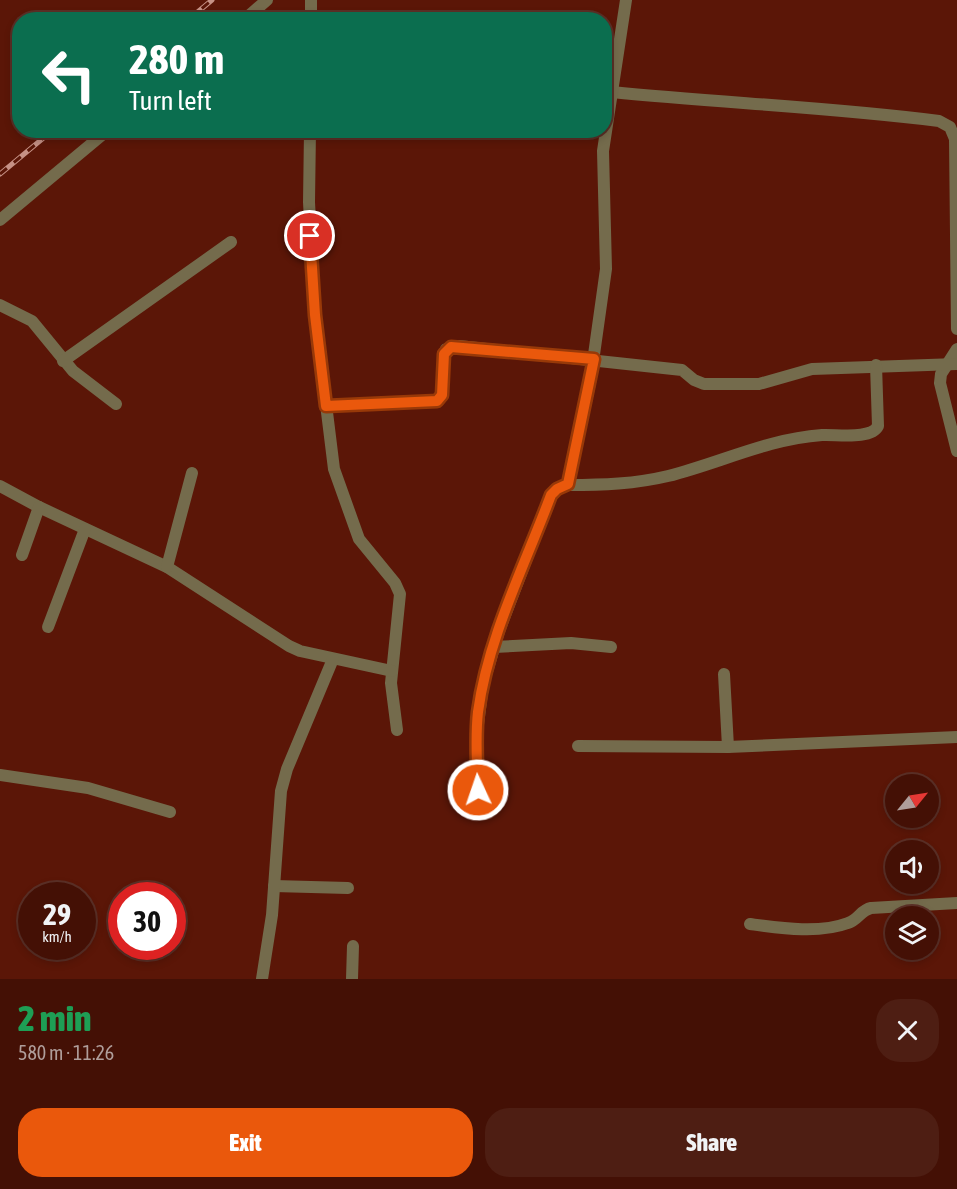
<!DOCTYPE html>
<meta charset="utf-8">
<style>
:root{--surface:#441005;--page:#4e1e13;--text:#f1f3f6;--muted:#af9d9a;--line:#5c3027;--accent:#ea580c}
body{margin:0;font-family:"Asap Condensed",sans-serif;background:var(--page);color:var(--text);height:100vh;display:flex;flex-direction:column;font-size:22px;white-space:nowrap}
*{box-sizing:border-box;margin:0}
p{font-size:20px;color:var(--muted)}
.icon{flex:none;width:33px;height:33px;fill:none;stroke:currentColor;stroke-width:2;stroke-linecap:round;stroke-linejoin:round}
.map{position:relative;height:979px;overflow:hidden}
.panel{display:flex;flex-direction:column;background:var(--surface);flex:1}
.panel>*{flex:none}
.hud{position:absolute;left:12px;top:12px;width:600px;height:126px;border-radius:24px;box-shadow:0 3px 9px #0003,0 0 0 2px var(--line);background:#0b6e4f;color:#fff;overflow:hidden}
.needle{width:39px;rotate:60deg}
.buttons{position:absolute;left:885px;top:774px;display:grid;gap:12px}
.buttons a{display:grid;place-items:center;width:54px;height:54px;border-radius:50%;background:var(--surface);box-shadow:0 3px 9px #0003,0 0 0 2px var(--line);font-size:30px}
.speed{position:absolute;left:18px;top:882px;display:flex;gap:12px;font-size:30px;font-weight:700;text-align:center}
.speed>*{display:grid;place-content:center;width:78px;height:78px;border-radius:50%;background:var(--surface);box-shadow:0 3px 9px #0003,0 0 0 2px var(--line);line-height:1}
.speed small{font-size:15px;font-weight:400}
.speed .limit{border:9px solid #d22;background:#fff;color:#111}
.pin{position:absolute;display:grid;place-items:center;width:51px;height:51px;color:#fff;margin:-26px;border:3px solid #fff;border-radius:50%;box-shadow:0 2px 6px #0007}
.me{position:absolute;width:66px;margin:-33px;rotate:357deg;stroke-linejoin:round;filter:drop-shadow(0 0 4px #0008)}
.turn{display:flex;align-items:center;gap:21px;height:126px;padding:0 18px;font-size:27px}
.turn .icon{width:78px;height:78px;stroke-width:2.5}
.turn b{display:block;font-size:42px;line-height:51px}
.round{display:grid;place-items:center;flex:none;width:63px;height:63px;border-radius:24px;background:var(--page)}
.headline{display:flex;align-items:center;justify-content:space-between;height:102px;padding:0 18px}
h1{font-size:36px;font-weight:800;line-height:45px;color:#1e9e55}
.action{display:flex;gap:12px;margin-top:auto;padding:12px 18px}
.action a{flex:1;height:69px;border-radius:24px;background:var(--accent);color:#fff;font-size:24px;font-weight:800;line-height:69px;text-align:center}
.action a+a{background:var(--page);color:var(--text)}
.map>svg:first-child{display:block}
</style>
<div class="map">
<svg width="957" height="979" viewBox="0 0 957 979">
<rect width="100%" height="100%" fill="#5b1607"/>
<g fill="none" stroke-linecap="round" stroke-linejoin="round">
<!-- street -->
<g stroke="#746b4c" stroke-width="12">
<path d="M311,0V20"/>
<path d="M244,20L267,0"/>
<path d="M612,92C721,103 830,107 939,121L950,127L955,139L957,329"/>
<path d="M310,130L309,202L315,315L334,469L359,539L395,583L400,594L391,683L397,730"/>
<path d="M0,220L108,130"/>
<path d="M0,305L32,321L73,371L116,404"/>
<path d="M957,349L941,374L940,383L957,451"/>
<path d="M63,361L231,242"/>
<path d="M326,406L437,401L442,395L444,354L446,349L459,346L682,370L694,380L704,384H759L812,369L957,364"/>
<path d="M568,485C602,485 635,484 668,476C720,463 767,439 822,435C836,434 871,440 878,426L876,365"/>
<path d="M0,486L39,507L167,567L289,646L300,651L392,671"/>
<path d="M22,555L39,507"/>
<path d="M167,567L192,473"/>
<path d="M48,627L85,529"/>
<path d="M494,647L571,643L611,647"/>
<path d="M724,674L728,747"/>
<path d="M578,746L728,747L957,737"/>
<path d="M0,775L88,788L170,812"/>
<path d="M478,790L476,740L483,685L499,631L551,495L557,489L568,485L590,383L606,269L603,151L626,0"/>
<path d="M274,886L348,888"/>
<path d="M750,924C780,928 819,934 848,923C858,920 861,910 871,908L957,903"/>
<path d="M262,979L272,915L281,791L287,769L333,659"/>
<path d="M352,979L353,946"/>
</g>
<defs>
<g id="rail">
<path d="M188,20L212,0"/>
<path d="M0,174L53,130"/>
</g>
</defs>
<!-- rail casing -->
<use href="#rail" stroke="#c69185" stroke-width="5"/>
<!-- rail -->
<use href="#rail" stroke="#5b1607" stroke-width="3" stroke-dasharray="9" stroke-linecap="butt"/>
</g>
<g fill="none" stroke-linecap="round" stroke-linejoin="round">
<defs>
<path id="route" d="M310,236L315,315L326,406L437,401L442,395L444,354L451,347L594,359L568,484L557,489L551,495C525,565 488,637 478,712C475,738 477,764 478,790"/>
</defs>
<!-- route casing -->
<use href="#route" stroke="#983908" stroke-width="15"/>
<!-- route -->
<use href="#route" stroke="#ea580c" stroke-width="10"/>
</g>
</svg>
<div class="buttons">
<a><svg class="needle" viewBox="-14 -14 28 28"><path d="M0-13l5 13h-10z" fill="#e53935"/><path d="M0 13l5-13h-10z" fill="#af9d9a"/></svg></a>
<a><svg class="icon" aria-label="sound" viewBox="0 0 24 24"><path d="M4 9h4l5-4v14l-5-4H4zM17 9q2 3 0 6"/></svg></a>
<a><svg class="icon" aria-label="layers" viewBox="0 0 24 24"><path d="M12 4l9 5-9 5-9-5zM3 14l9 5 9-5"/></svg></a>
</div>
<div class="speed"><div>29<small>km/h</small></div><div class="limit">30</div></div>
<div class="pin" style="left:310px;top:236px;background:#d93025"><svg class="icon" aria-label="arrive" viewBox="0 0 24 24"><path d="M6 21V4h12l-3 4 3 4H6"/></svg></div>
<svg class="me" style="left:478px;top:790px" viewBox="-20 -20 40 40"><circle r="17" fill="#ea580c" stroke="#fff" stroke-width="3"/><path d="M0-11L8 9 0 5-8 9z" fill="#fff"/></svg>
<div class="hud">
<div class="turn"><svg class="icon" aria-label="left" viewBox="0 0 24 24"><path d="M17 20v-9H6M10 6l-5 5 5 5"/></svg><div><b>280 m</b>Turn left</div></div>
</div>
</div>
<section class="panel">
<div class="headline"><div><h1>2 min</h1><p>580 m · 11:26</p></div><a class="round"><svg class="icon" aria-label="close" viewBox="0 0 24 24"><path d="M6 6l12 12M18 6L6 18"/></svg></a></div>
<div class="action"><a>Exit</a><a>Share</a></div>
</section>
